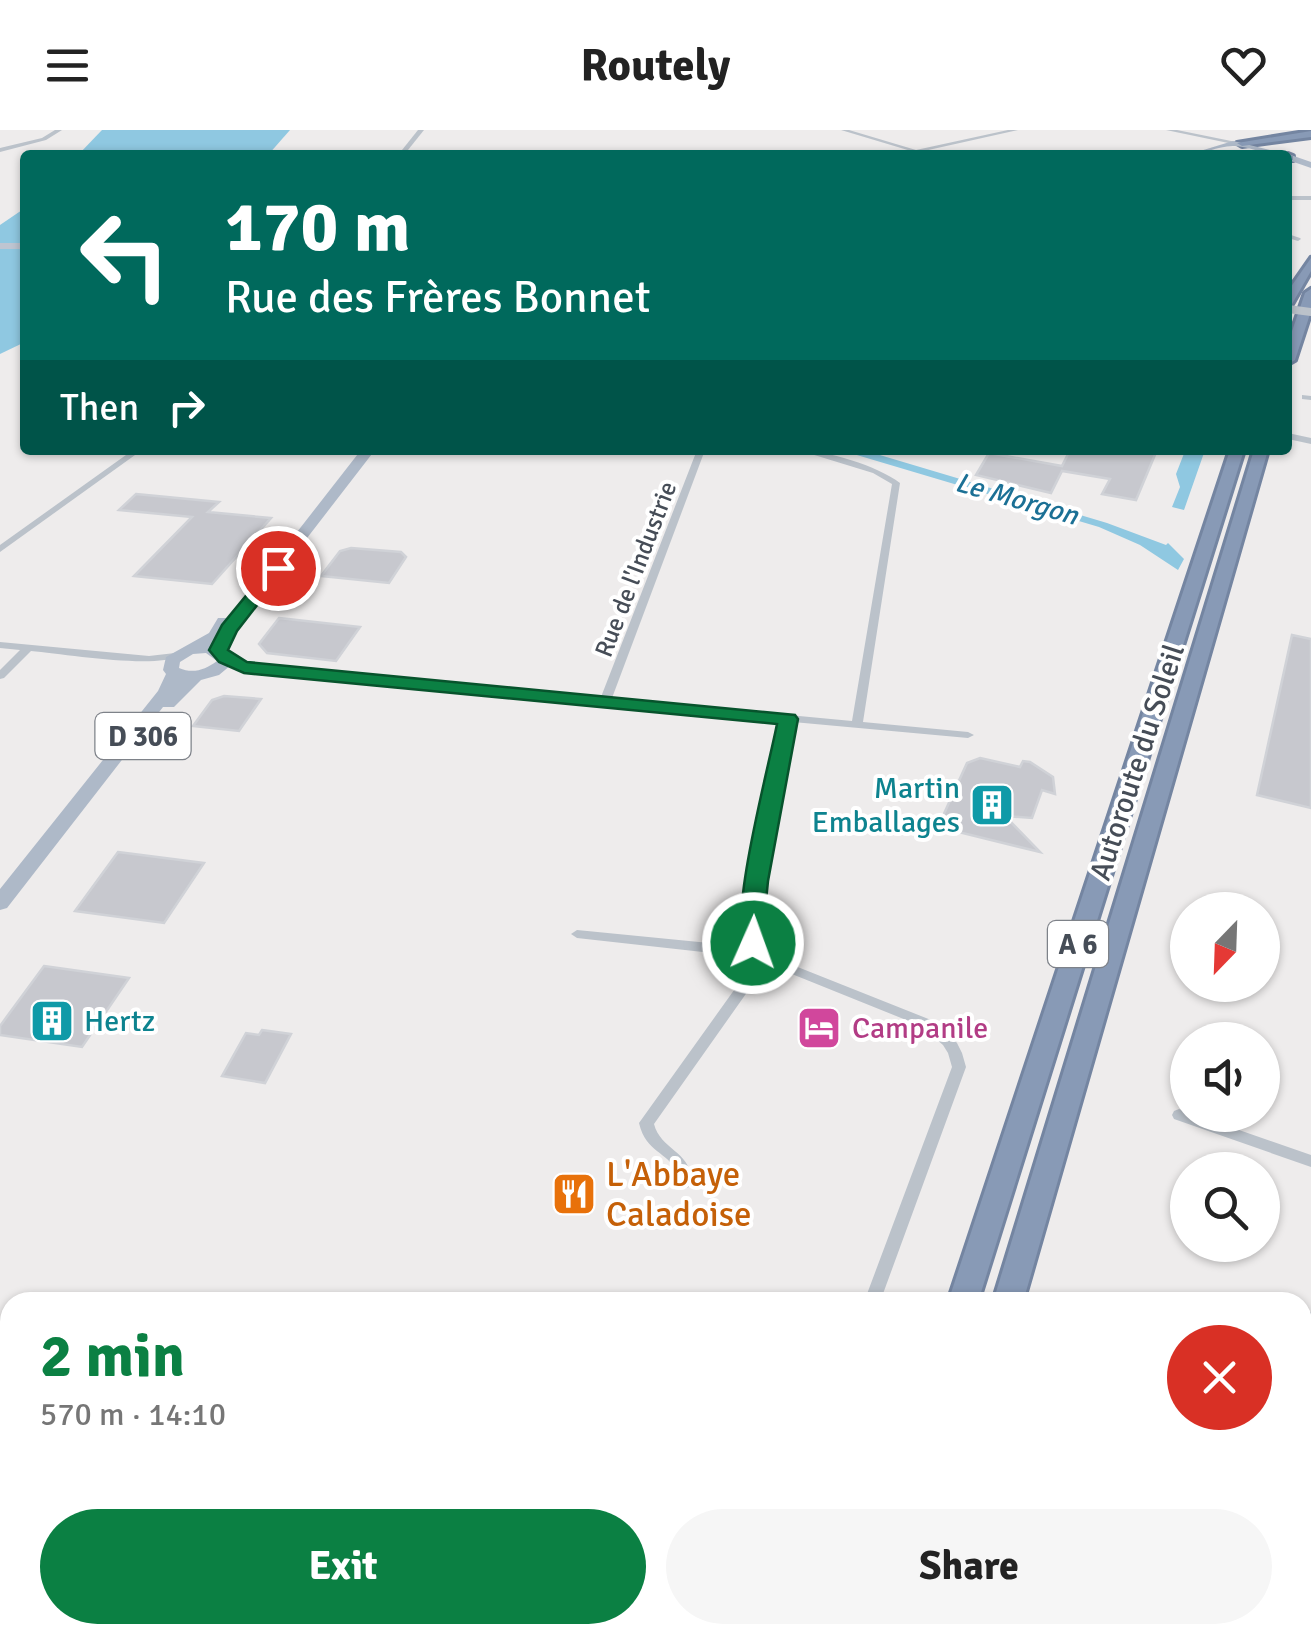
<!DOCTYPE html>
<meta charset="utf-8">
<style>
:root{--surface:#fff;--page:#f6f6f6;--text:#222;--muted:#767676;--accent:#0b8043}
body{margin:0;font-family:Signika,sans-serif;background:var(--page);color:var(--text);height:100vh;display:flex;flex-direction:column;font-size:38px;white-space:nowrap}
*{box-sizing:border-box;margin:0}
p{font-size:32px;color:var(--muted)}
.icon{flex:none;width:55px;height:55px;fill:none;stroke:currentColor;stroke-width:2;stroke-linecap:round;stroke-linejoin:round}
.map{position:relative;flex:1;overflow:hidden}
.sheet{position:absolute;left:0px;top:1162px;width:1312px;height:352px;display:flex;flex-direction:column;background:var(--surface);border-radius:30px 30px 0 0;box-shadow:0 2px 8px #0004}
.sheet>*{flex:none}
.guide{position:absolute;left:20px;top:20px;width:1272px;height:305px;border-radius:10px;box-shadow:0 2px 8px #0004;background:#00695c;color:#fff;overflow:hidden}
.needle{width:65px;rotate:203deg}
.fabs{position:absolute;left:1170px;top:762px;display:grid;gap:20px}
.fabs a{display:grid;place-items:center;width:110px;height:110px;border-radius:50%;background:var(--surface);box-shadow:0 2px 8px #0004;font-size:50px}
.pin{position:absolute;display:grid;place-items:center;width:85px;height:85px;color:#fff;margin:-42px;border:5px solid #fff;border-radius:50%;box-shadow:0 2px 10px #0007}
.me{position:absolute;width:110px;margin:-55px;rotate:2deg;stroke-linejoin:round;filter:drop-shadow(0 0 8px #0008)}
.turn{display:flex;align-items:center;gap:35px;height:210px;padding:0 40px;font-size:45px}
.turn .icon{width:130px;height:130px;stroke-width:2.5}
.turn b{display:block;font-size:70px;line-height:85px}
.then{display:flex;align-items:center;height:95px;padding:0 40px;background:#0003;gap:20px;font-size:38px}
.round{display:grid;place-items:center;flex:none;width:105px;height:105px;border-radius:52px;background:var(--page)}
.head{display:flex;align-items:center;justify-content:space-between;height:170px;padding:0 40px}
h1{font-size:60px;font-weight:800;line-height:75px;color:var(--accent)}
.button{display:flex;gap:20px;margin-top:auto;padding:20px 40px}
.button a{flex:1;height:115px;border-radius:60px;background:var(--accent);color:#fff;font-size:40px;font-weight:800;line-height:115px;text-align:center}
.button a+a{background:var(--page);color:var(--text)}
header{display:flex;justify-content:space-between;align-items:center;height:130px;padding:0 40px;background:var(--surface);font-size:45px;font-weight:800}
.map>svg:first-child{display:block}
</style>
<header><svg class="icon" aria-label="menu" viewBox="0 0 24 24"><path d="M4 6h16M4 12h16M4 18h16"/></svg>Routely<svg class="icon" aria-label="heart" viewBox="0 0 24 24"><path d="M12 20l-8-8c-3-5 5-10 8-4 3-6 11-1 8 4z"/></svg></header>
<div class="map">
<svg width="1311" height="1513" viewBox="0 0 1311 1513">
<rect width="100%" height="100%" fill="#eeecec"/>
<!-- water -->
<g fill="#8fc8e1">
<path d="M102,0H290L268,25H78Z"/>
<path d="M25,78V212L0,224V95Z"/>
<path d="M840,320H863L1107,393L1166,415L1168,413L1184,429L1178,440L1140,415L1099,397Z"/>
<path d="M1205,320L1184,380L1172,377L1180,357L1176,344L1185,321Z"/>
</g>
<!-- building -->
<g fill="#c7c8ce" stroke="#d0d2d7" stroke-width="2.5">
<path d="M1070,320H1157L1136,370L1102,364L1110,349L1062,341L1051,363L976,345L989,323L1062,336Z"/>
<path d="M136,364L219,372L208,382L271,388L212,454L134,446L192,387L119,380Z"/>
<path d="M351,418L401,422L406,427L389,453L321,446L340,421Z"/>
<path d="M279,488L360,497L336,531L267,523L259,514Z"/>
<path d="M1292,505L1311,509V678L1257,665Z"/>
<path d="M224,566L261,569L239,601L193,596L212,570Z"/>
<path d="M980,628L1020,637L1023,631L1030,632L1053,647L1055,664L1042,660L1032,688L1005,686L1040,722L938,697L967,633Z"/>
<path d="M118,722L204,733L164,793L75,781Z"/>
<path d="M44,836L129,848L82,917L0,905V896Z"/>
<path d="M262,900L291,904L265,953L222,946L246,903L259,905Z"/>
</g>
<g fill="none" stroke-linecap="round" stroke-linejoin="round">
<defs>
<g id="motorway">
<path d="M1311,1V7L1242,16L1237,13Z"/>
<path d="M1288,24L1293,26V30H1288L1285,25Z"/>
<path d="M1311,128V141L1292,174L1288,175V161Z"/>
<path d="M1311,159V181L1295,230L1288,234V213L1305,163Z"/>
<path d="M1230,320H1244L978,1172H948Z"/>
<path d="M1254,320H1268L1023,1172H993Z"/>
<path d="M849,1505H885L883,1513H847Z"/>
<path d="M904,1505H940L938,1513H902Z"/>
</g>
</defs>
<!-- motorway casing -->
<use href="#motorway" stroke="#7485a1" stroke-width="6"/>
<!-- minor -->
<g fill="#bbc2ca" fill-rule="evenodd">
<path d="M418,0H424L404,25H398Z"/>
<path d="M841,0H849L916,20L1008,0H1018L906,25H896L911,21Z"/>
<path d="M1166,0H1177L1241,13L1238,15Z"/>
<rect x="1288" y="66" width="23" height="4"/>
<path d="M1288,104L1300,108L1301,109L1298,111L1288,108Z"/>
<path d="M1302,265L1311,266V270L1302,269Z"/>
<path d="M133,320H142L0,422V415Z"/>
<path d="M697,320H705L612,568L852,591L892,354L873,343L798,320C826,320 878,336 900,353L863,592L968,602L974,605L968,608L793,592C781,654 748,760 764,820L780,830L931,890L948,903L957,913L962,923L966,937L880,1172H864L952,937L948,923L943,915L921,896L767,834L654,994C661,1022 698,1023 689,1057L684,1059L679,1057C677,1052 677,1046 675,1040C668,1022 646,1023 639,993L757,828L577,808L571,804L577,800L750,817C743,789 748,759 753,730C761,684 773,638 782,591L243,540L220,528L225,525L245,534L601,567Z"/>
<path d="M0,512L149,526L175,523L180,526C153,539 65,524 31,521L4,548L0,549V540L20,520L0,518Z"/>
<path d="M1179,979L1188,982V985H1196L1311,1025V1037L1174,989L1172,985L1174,981Z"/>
<path d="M1302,1180L1311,1182V1196L1302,1194Z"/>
<path d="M1302,1298L1311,1301V1317L1302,1314Z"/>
<path d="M748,1505H768L766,1513H746Z"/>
</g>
<!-- tertiary -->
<g fill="#bbc2ca" fill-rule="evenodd">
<path d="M55,0H62L46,10L0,22V18L42,8Z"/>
<path d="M1288,303L1311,308V314L1288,309Z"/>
</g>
<!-- secondary -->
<rect fill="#bec5d1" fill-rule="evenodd" x="0" y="113" width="25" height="6"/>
<!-- primary -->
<g fill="#aeb9c8" fill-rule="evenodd">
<path d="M1233,11L1282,23L1283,25C1266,25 1251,17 1235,16C1219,15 1203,25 1187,25Z"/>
<path d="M1288,24L1311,32V38L1288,30Z"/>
<path d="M361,320H375L236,500L226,520L232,525L231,535L219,545L201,550L174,577H163L7,778L0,780V759L158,561L166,544L163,540L166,527L209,503L218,488H230ZM206,523L217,531C205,540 193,544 179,538L180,532L193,524Z"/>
</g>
<!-- motorway -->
<use href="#motorway" fill="#889ab6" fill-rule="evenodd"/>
<!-- minor-bridge -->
<path stroke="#bbc2ca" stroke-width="8" d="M1288,179L1311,182"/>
</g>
<!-- route -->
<path fill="#0b8043" stroke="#07532c" stroke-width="2.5" d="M278,433L286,438L237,501L228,520L247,532L795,585L798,589L768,751L761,819H745C728,787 769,636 777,594L244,543L219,532L209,520L222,495L272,434Z"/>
<!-- icons -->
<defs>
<symbol id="building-square" viewBox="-11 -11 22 22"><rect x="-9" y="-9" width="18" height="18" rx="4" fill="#0f9aa8" stroke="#fff"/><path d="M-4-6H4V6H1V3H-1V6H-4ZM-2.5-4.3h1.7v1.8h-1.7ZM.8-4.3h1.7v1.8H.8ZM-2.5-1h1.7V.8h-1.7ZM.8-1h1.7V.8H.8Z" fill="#fff"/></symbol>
<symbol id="hotel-square" viewBox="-11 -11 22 22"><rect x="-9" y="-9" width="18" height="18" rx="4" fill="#d1479c" stroke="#fff"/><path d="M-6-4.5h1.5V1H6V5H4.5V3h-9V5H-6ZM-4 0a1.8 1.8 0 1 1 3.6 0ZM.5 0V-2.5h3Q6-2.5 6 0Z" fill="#fff"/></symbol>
<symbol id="restaurant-square" viewBox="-11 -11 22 22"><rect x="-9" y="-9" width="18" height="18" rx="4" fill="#e8710a" stroke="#fff"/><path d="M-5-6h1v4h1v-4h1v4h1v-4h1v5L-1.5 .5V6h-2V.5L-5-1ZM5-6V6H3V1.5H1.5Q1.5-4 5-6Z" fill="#fff"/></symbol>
</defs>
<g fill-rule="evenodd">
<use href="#building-square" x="967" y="650" width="50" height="50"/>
<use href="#building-square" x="27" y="866" width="50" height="50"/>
<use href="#hotel-square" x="794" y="873" width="50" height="50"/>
<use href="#restaurant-square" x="549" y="1039" width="50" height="50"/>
</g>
<g text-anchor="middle" stroke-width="8" stroke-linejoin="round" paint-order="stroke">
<!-- far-street labels -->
<g font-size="25" fill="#464d57" stroke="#fff">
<text transform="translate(635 439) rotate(-69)" y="9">Rue de l'Industrie</text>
</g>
<!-- far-water labels -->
<g font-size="28" font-style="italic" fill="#1b7095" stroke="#fff">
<text transform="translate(1017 368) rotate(16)" y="10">Le Morgon</text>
</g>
<!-- shield labels -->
<g fill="#fff" stroke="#7e8289" stroke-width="2.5">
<rect x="95.5" y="583" width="95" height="46" rx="8"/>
<rect x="1048" y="791" width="60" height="46" rx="8"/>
</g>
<g font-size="28" font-weight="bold" fill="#464d57">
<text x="143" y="616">D 306</text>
<text x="1078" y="824">A 6</text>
</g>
<!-- street labels -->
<g font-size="30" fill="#464d57" stroke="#fff">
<text transform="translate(1137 632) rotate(-72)" y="10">Autoroute du Soleil</text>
</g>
<!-- culture labels -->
<g font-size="30" fill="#0d838f" stroke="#fff" text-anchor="end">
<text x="960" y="668">Martin<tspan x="960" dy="34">Emballages</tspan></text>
<text x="84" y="901" text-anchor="start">Hertz</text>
</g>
<!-- hotel labels -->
<g font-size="30" fill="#b23c85" stroke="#fff" text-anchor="start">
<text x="852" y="908">Campanile</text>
</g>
<!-- near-food labels -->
<g font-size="35" fill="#c56008" stroke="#fff" text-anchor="start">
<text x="606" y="1056">L'Abbaye<tspan x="606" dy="40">Caladoise</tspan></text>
</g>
</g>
</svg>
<div class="fabs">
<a><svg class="needle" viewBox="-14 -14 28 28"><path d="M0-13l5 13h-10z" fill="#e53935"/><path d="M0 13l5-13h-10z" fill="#767676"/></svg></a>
<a><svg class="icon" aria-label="sound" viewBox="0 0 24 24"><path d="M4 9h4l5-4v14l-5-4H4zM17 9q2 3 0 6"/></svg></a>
<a><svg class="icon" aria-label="search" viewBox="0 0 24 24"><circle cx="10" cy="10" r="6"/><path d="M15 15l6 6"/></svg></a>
</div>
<div class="pin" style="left:278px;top:438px;background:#d93025"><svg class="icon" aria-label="arrive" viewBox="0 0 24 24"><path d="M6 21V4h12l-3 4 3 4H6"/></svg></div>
<svg class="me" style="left:753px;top:813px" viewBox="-20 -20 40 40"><circle r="17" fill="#0b8043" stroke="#fff" stroke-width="3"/><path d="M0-11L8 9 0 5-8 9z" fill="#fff"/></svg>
<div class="guide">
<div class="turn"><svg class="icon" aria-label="left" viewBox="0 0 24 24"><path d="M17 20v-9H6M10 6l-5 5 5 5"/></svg><div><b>170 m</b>Rue des Frères Bonnet</div></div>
<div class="then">Then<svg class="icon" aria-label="right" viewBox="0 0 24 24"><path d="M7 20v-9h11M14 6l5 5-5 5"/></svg></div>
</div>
<section class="sheet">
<div class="head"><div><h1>2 min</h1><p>570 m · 14:10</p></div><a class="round" style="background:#d93025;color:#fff"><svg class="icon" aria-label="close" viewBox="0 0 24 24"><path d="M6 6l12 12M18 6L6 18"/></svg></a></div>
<div class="button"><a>Exit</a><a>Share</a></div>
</section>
</div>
